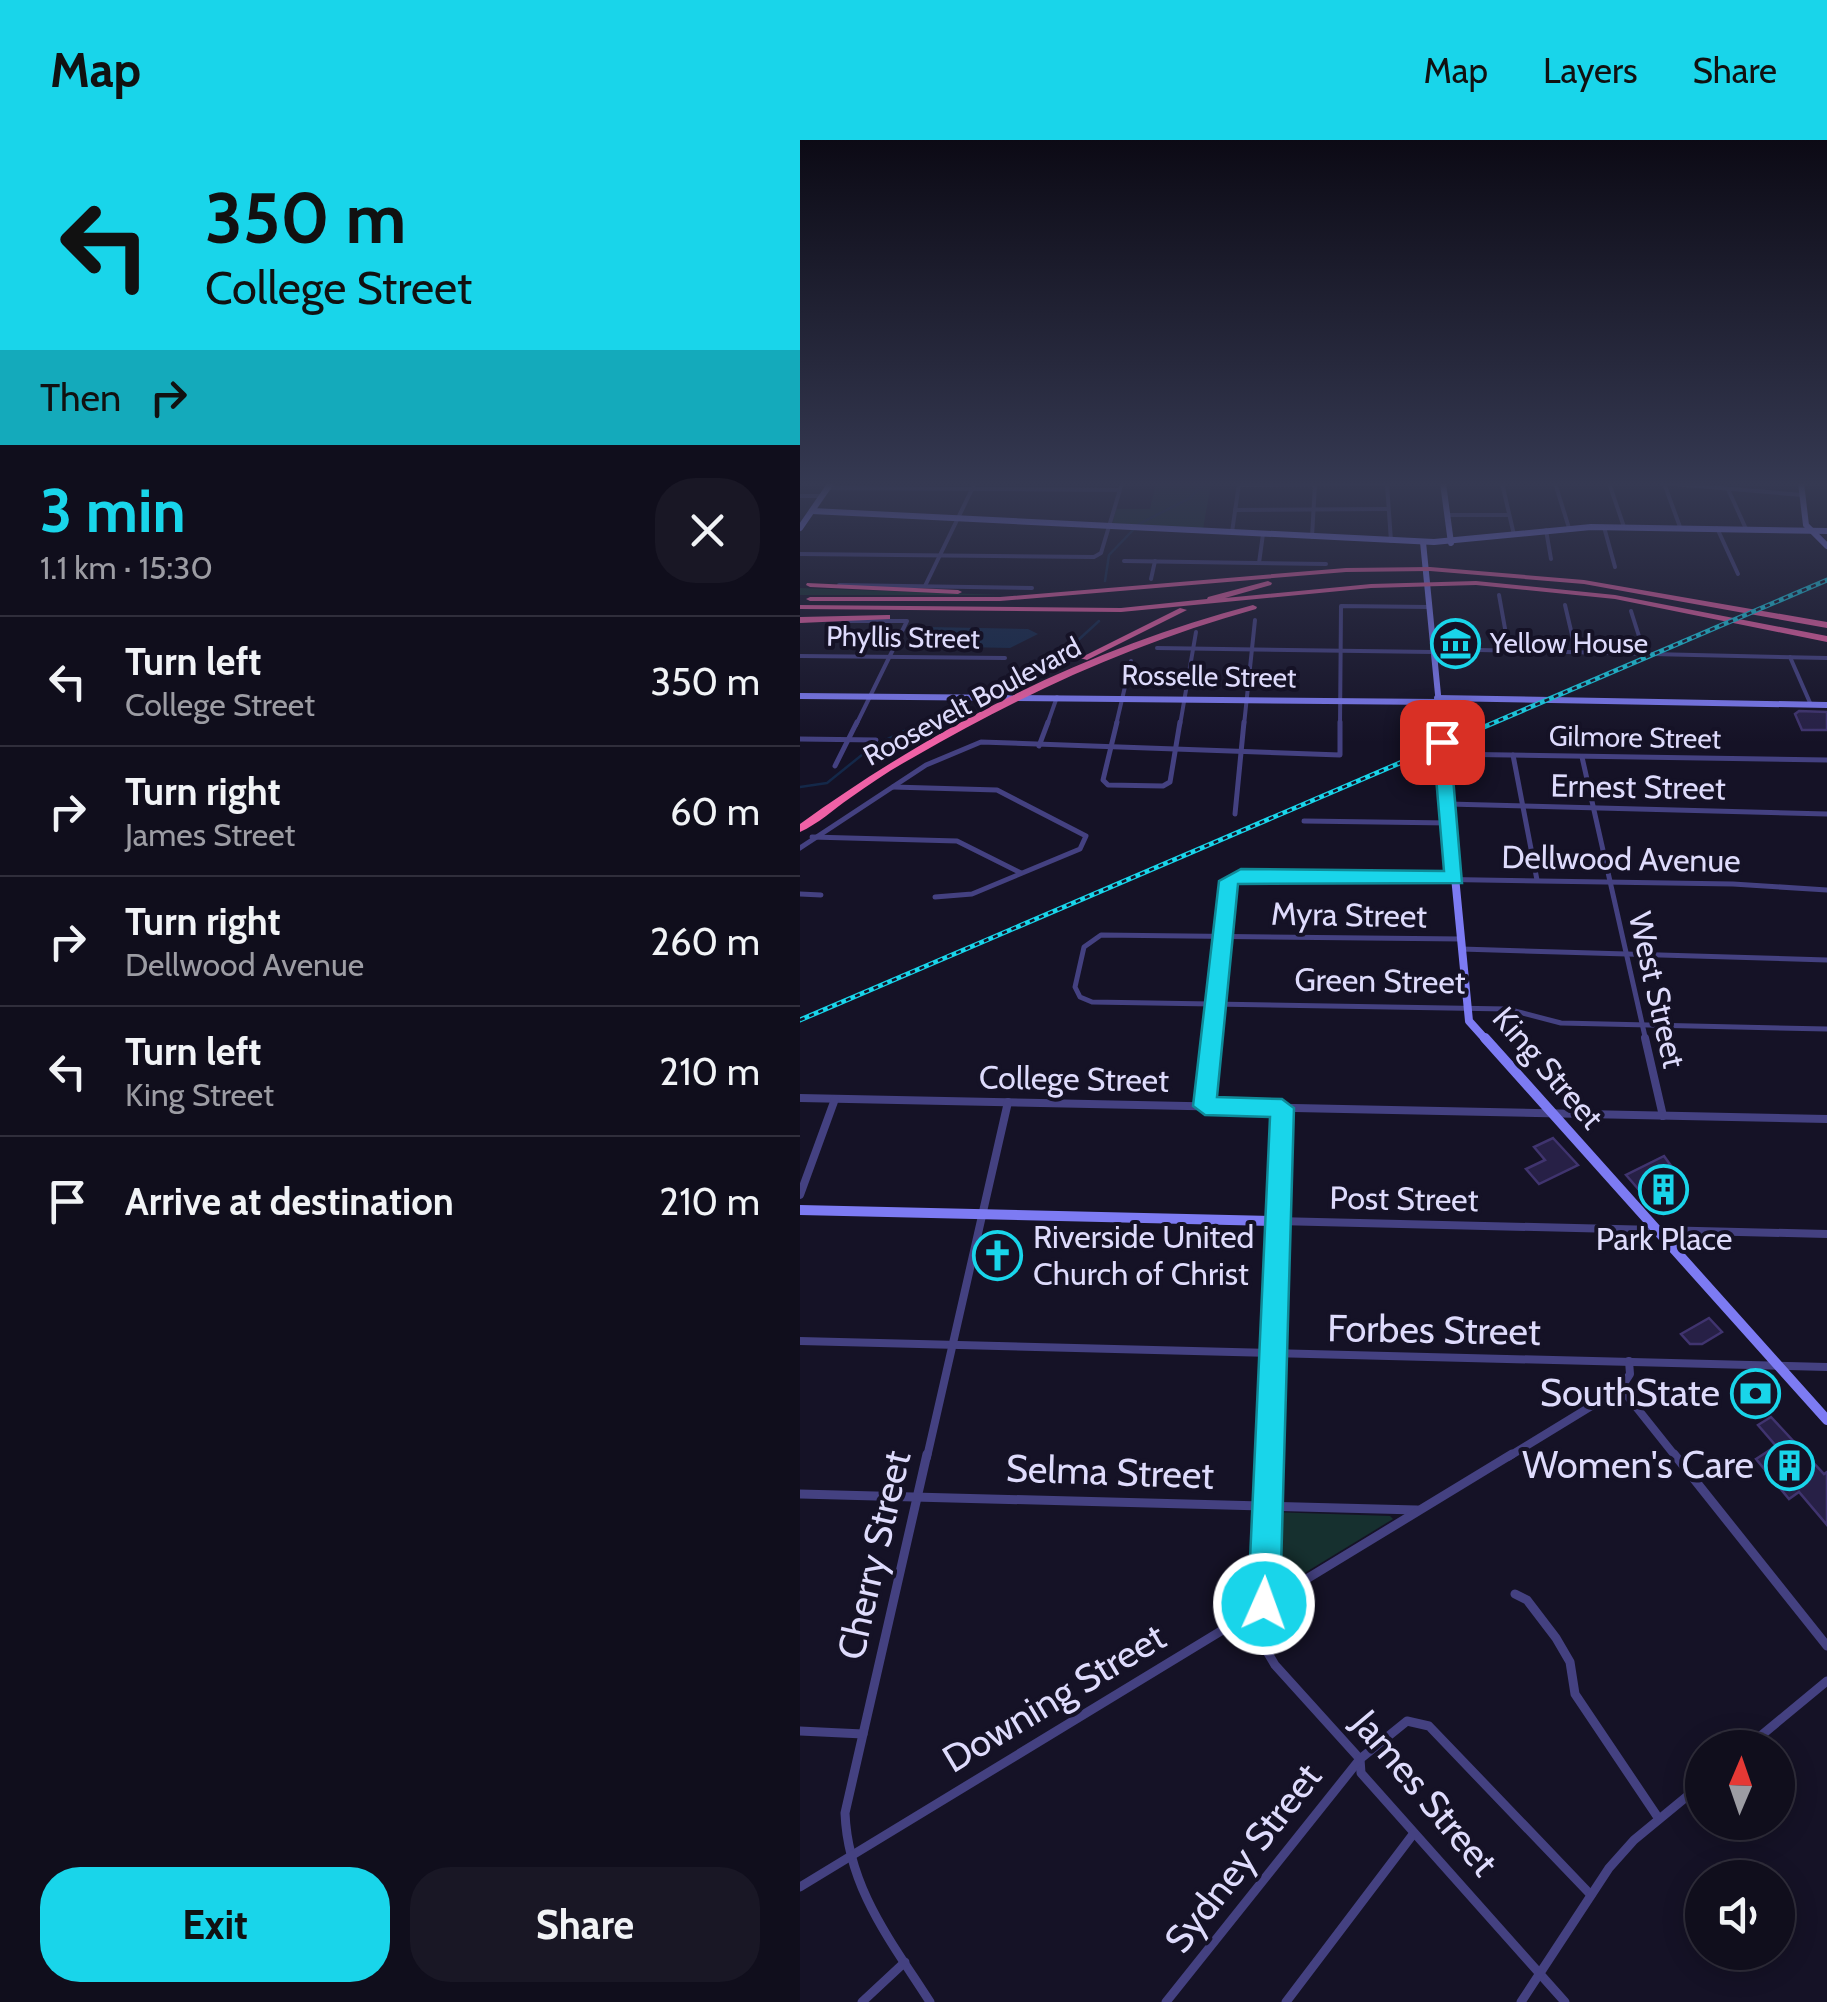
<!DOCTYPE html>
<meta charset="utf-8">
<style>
:root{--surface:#100e1c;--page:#191725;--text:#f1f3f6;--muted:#9c9ca3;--line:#302e3b;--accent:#19d5ea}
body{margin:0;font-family:Cabin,sans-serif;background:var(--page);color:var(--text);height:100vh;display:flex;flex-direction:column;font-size:38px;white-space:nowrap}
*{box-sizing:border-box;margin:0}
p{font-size:32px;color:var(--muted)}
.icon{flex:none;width:55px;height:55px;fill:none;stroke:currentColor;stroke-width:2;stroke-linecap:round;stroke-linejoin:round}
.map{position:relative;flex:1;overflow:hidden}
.details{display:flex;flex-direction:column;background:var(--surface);width:800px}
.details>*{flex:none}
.hud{background:#19d5ea;color:#111;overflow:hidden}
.needle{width:65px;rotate:2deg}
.fabs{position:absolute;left:885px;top:1590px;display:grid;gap:20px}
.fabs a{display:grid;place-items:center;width:110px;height:110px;border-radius:50%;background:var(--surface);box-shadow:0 5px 25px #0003,0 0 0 2px var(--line);font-size:50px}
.pin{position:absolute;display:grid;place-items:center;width:85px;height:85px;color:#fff;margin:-42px;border-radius:20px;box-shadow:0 5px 15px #0006}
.me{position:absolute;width:110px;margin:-55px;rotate:2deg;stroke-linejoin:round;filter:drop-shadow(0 0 8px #0008)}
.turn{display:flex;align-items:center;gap:35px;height:210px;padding:0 40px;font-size:45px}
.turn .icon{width:130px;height:130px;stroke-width:2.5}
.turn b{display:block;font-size:70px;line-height:85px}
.then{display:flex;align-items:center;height:95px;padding:0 40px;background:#0003;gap:20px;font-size:38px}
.round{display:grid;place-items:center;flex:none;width:105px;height:105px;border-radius:40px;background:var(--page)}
.overview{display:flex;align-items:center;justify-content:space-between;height:170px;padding:0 40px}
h1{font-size:60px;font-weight:800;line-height:75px;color:var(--accent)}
.primary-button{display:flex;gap:20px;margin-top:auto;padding:20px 40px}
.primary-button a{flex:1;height:115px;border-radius:40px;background:var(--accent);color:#111;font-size:40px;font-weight:800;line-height:115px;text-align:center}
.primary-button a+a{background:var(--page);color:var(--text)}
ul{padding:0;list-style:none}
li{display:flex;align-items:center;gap:30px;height:130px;padding:0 40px;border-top:2px solid var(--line)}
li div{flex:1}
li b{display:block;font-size:38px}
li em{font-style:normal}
header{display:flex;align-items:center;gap:60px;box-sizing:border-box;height:140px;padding:0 50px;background:var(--accent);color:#111}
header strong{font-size:48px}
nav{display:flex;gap:55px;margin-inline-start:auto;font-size:35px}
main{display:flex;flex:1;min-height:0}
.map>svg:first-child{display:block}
</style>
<header>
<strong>Map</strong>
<nav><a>Map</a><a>Layers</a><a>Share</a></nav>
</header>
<main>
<section class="details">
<div class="hud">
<div class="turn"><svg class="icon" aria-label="left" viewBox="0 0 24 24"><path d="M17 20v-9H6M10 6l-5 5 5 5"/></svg><div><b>350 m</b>College Street</div></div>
<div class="then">Then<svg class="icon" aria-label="right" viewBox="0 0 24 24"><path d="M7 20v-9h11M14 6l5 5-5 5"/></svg></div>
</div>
<div class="overview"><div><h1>3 min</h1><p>1.1 km · 15:30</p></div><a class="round"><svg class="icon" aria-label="close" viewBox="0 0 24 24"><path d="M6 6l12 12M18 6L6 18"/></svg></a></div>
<ul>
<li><svg class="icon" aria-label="left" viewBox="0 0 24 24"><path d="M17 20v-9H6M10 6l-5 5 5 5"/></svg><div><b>Turn left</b><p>College Street</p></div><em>350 m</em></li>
<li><svg class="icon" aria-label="right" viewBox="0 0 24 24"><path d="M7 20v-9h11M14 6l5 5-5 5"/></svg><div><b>Turn right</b><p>James Street</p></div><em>60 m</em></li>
<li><svg class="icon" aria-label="right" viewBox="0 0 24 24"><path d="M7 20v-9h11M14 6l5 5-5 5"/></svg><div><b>Turn right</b><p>Dellwood Avenue</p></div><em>260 m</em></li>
<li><svg class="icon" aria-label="left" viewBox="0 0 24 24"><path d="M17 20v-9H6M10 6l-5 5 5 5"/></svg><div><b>Turn left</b><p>King Street</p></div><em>210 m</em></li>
<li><svg class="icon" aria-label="arrive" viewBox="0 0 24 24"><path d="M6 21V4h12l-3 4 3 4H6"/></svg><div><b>Arrive at destination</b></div><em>210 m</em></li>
</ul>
<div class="primary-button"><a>Exit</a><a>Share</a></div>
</section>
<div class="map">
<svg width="1027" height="1862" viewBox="0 0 1027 1862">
<rect width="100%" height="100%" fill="#151226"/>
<!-- green -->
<g fill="#16302f">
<path d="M356,343H411L403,389L312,385L316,369H350Z"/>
<path d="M0,448L203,455H0Z"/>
<path d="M472,1372L590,1376L593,1379L470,1454Z"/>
</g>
<!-- water -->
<path fill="#142849" d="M129,487L228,489L238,494L210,508L118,506L120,492Z"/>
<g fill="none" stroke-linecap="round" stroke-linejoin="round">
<!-- stream -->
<g stroke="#142849" stroke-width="2.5">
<path d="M339,384L390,358L405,343"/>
<path d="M305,441L309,415L334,389"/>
<path d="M176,555L264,513L299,481"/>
<path d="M0,647L27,643L73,606L166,562"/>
</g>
</g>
<!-- building -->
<g fill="#272046" stroke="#40346f" stroke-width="2.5">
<path d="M999,571L1027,572V590H1002L995,574Z"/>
<path d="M753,998L778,1025L739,1044L726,1029L745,1020L734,1007Z"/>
<path d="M864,1016L887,1048L853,1066L826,1035Z"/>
<path d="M194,1096H210L202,1134L185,1133Z"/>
<path d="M909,1178L922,1192L902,1204H890L881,1194Z"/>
<path d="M971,1277L1024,1334L1027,1332V1385L999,1352L989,1359L956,1319L976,1306L958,1285Z"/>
</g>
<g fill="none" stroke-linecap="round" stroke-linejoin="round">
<!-- street-far3 -->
<g stroke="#444181" stroke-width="4">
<path d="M702,343L714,395"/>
<path d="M755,343L769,388"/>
<path d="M809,343L824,387"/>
<path d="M861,343L1003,355"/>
<path d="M864,343L880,387"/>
<path d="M587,344L591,401"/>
<path d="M439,345L587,344"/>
<path d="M27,348L319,350"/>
<path d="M928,349L946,389"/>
<path d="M0,356H21"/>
<path d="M435,370L588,369"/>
<path d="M647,375H709"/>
<path d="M804,387L815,427"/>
<path d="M917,388L938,434"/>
<path d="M746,390L751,419"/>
<path d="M432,392L439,344"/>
<path d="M512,397L515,344"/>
<path d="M0,414L294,417L301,413L322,343"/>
<path d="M324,421L526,424"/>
<path d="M459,423L463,394"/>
<path d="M351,439L355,421"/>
<path d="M39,445L232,448"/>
<path d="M125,446L175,343"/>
<path d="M699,455L709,511"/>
<path d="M765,465L776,512"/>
<path d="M831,471L844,512"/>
<path d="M46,481H107L56,585"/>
<path d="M357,508L633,512"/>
<path d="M633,509L1027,518"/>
<path d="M0,516L205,518"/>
<path d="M990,517L1011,565"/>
<path d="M247,585L257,557"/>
<path d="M316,585L331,521"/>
<path d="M380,585L396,492"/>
<path d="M444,585L455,480"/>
<path d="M540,585L541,466L629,467"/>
</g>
<!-- street-far2 -->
<g stroke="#444181" stroke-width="5">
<path d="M317,582L303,640L308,645L363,646L370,642L380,582"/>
<path d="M0,599L76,600"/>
<path d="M239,606L248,582"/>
<path d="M643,614L1027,620"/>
<path d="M713,615L737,740"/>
<path d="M782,617L846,901"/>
<path d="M35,626L57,582"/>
<path d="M93,647L197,650L286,696L280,709L172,754L135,757"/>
<path d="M648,664L1027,674"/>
<path d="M435,674L444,582"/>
<path d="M504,681L649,683"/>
<path d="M12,697L157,701L221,733"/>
<path d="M0,708L126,625L181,602L540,615V582"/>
<path d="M0,754L21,755"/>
<path d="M661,799L301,795L284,807L275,847L280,857L292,862L707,869L761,883L1027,889"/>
<path d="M661,809L1027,820"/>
<path d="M412,901L433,736L933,744L1027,750"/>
</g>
<!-- street-far1 -->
<g stroke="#444181" stroke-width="8">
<path d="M845,898L863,976"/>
<path d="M0,958L1027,979"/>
<path d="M405,966L412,898"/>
<path d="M0,1055L35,959"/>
<path d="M476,1081L1027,1094"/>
<path d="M0,1201L1027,1227"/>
<path d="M821,1248L876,1317"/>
<path d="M127,1317L208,962"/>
<path d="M469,1317L482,968"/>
<path d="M708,1317L821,1248L830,1234L829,1221"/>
</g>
<!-- street -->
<g stroke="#444181" stroke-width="9">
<path d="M127,1314L45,1673C48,1748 91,1801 130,1862"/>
<path d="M874,1314L1027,1506"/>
<path d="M0,1354L617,1370"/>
<path d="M715,1454L727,1460L756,1498L770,1522L775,1554L859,1679"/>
<path d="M464,1464L469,1314"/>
<path d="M446,1476L475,1525L560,1619L561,1633L765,1862"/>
<path d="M0,1591L63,1594"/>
<path d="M946,1608L1027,1541"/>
<path d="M0,1747L712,1314"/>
<path d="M62,1862L105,1822"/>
<path d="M366,1862L560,1619L607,1581L629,1586L791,1755"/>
<path d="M486,1862L614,1693"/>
<path d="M721,1862L809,1728L834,1700L902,1644"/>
</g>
<!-- secondary-far2 -->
<g stroke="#7d7bf3" stroke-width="6">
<path d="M643,343L651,403"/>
<path d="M1001,343L1006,385L1027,406"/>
<path d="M12,371L634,402L791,387L1027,391"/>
<path d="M0,388L31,343"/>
<path d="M623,402L641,585"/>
<path d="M0,556L638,562"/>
<path d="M637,558L1027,565"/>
</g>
<!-- secondary-far1 -->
<path stroke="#7d7bf3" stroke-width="8" d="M640,582L669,881L687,901"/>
<!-- secondary -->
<g stroke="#7d7bf3" stroke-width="10">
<path d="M685,898L1027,1280"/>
<path d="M0,1070L476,1081"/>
</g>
<!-- highway -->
<g fill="#f061a6" fill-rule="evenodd">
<path d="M630,427L784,440L1027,482V488L784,444L630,431L546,432L200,461H10L6,459L10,457H200L546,428Z"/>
<path d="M468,441L472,443L471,445L425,458L571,444L676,441L815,455L1027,496V502L815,459L676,445L571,448L321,472L0,469V465L321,468L407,459L408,457Z"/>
<path d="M7,443L158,450L162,452L158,454L10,447L6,445Z"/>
<path d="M453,465L457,467L456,469C334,503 224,553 114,617C92,629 71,643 50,658C34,669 18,684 0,692V684C137,585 289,508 453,465Z"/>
<path d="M380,468L387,470L287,520L280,518Z"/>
<path d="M87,475H90V479L0,483V477Z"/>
</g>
<defs>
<path id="rail" d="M0,880L1027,440"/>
</defs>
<!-- rail casing -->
<use href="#rail" stroke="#19d5ea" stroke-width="5"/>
<!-- rail -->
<use href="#rail" stroke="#151226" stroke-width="2.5" stroke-dasharray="5" stroke-linecap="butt"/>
</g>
<!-- sky -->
<linearGradient id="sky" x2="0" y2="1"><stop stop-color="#0c0a15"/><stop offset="0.57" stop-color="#353952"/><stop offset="1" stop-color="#353952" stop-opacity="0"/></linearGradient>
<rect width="1027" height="603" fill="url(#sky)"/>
<!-- route -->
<path fill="#19d5ea" stroke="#108a98" stroke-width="2.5" d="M642,597L650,602L662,743L438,744L417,957L482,959L494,968L480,1464L475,1475L464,1480L453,1475L448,1464L470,977L405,975L393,966L419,741L441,729L644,731L633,602Z"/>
<!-- icons -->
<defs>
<symbol id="museum-ring" viewBox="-11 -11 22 22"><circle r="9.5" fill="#151226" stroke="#19d5ea" stroke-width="1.5"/><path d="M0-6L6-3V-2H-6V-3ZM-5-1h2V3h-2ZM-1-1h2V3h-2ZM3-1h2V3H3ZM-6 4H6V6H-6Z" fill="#19d5ea"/></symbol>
<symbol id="building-ring" viewBox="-11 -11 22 22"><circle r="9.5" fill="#151226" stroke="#19d5ea" stroke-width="1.5"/><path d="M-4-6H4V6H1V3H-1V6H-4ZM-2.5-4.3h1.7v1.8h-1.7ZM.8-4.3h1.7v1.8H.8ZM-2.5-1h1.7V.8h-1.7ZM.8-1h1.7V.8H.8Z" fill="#19d5ea"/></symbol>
<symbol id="church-ring" viewBox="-11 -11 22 22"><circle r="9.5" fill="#151226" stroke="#19d5ea" stroke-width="1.5"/><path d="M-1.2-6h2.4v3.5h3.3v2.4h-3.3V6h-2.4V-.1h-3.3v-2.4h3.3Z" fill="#19d5ea"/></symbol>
<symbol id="bank-ring" viewBox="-11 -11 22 22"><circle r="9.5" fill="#151226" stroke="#19d5ea" stroke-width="1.5"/><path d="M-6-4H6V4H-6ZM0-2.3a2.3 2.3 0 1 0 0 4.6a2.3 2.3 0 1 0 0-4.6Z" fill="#19d5ea"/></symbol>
</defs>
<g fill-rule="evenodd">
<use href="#museum-ring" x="628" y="476" width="55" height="55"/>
<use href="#building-ring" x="836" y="1022" width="55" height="55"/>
<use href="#church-ring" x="170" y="1088" width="55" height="55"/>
<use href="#bank-ring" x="928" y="1226" width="55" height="55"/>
<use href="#building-ring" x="962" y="1298" width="55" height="55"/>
</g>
<g text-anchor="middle" stroke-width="8" stroke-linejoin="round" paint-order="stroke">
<!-- far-street labels -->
<g font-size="28" fill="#dedbfc" stroke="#151226">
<text transform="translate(103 497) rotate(1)" y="10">Phyllis Street</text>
<text transform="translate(409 536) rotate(1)" y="10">Rosselle Street</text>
<text transform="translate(172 561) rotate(-28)" y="10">Roosevelt Boulevard</text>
<text transform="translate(835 597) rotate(1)" y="10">Gilmore Street</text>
</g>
<!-- far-poi labels -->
<g font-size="28" fill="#dedbfc" stroke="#151226" text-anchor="start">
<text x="690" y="513">Yellow House</text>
</g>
<!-- street labels -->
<g font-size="32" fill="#dedbfc" stroke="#151226">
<text transform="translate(838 647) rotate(1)" y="11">Ernest Street</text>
<text transform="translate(821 719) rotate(1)" y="11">Dellwood Avenue</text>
<text transform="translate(549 775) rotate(1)" y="11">Myra Street</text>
<text transform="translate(580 841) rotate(1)" y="11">Green Street</text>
<text transform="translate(857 850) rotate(77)" y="11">West Street</text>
<text transform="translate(748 928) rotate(49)" y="11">King Street</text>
<text transform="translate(274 939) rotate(1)" y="11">College Street</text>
<text transform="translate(604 1059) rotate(1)" y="11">Post Street</text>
</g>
<!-- poi labels -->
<g font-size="32" fill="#dedbfc" stroke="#151226" text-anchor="start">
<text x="233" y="1108">Riverside United<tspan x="233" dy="37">Church of Christ</tspan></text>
<text x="864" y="1110" text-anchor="middle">Park Place</text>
</g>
<!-- near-street labels -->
<g font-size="38" fill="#dedbfc" stroke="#151226">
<text transform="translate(634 1190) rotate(1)" y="13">Forbes Street</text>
<text transform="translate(310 1332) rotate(2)" y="13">Selma Street</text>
<text transform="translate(74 1415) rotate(-77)" y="13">Cherry Street</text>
<text transform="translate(254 1558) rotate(-31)" y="13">Downing Street</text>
<text transform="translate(625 1653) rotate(50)" y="13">James Street</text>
<text transform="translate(443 1718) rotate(-52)" y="13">Sydney Street</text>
</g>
<!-- near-poi labels -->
<g font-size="38" fill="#dedbfc" stroke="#151226" text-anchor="end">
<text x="920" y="1266">SouthState</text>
<text x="954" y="1338">Women's Care</text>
</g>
</g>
</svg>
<div class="fabs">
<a><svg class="needle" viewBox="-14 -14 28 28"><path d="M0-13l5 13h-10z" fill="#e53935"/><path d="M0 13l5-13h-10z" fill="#9c9ca3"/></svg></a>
<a><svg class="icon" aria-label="sound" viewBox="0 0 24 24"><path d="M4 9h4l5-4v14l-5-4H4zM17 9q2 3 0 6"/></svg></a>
</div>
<div class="pin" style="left:642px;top:602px;background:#d93025"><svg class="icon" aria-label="arrive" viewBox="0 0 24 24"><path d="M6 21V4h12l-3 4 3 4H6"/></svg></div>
<svg class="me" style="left:464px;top:1464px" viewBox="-20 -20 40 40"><circle r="17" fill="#19d5ea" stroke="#fff" stroke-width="3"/><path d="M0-11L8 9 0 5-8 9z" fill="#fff"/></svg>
</div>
</main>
